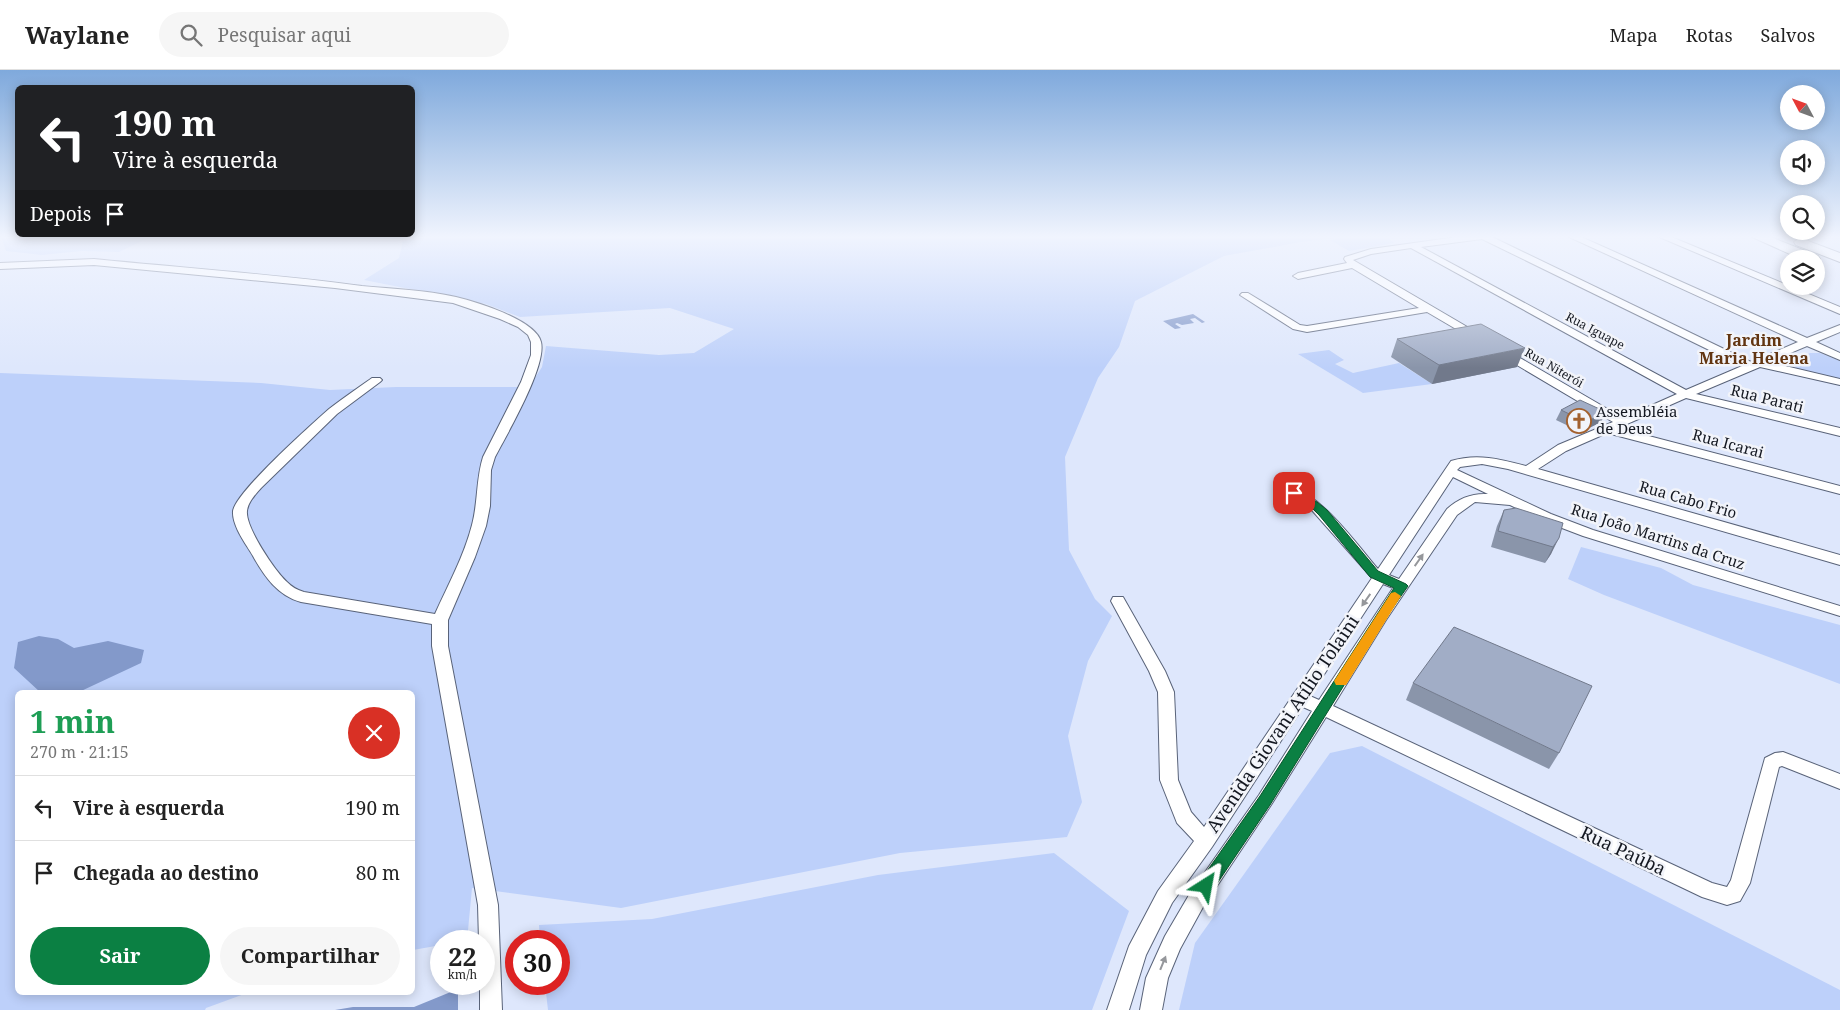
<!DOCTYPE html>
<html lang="pt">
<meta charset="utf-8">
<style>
:root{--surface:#fff;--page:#f6f6f6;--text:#222;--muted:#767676;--line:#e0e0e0;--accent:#0b8043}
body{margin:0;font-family:"Noto Serif",serif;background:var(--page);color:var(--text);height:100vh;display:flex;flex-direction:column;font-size:19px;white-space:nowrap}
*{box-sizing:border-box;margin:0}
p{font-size:16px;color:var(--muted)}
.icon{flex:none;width:28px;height:28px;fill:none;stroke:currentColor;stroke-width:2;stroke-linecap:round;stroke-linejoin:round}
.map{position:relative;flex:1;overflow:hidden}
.sheet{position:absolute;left:15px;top:620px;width:400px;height:305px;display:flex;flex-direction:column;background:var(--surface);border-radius:8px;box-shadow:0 2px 12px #0003}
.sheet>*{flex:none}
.guide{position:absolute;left:15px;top:15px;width:400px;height:152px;border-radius:8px;box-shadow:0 2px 12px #0003;background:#202124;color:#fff;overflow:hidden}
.needle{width:32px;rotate:311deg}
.fabs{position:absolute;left:1780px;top:15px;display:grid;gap:10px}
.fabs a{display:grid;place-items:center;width:45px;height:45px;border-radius:50%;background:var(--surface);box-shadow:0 2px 12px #0003;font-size:25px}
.speed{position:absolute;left:430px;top:860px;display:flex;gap:10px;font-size:25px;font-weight:700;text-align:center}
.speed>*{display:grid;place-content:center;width:65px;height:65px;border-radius:50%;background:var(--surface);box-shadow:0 2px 12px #0003;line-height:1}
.speed small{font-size:12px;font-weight:400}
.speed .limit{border:8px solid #d22;background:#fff;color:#111}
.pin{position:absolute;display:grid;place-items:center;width:42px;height:42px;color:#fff;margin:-21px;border-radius:10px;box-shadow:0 2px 8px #0006}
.me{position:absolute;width:55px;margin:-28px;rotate:34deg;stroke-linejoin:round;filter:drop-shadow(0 0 4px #0008)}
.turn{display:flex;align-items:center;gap:18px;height:105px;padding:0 15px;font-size:22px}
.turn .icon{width:65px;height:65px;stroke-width:2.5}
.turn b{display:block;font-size:35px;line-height:42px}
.then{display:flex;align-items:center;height:48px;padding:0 15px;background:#0003;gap:10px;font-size:19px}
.round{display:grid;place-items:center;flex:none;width:52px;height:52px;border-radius:26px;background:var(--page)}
.head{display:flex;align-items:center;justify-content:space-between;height:85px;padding:0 15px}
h1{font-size:30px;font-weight:700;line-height:38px;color:#1e9e55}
.action{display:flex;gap:10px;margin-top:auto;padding:10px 15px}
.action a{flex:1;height:58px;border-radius:30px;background:var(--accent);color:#fff;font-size:20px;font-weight:700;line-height:58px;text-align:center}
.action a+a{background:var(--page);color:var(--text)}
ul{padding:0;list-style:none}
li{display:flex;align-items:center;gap:15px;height:65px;padding:0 15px;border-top:1px solid var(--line)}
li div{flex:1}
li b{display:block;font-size:19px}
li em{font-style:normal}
header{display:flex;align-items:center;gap:30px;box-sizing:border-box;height:70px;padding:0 25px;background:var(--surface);border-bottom:1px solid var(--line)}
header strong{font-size:24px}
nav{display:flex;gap:28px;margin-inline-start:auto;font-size:18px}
.search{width:350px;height:45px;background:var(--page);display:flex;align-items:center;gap:12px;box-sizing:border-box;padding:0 18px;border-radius:28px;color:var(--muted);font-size:19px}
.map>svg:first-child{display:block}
</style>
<header>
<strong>Waylane</strong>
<div class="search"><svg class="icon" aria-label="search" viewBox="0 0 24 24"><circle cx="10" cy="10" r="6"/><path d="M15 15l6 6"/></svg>Pesquisar aqui</div>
<nav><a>Mapa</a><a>Rotas</a><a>Salvos</a></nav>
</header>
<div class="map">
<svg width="1840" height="940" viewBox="0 0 1840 940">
<rect width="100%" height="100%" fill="#dee7fc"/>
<!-- green -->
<g fill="#bdd0fa">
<path d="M5,166H152L119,182L82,181L42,185L6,181L2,169Z"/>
<path d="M413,166H1350L1301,172L1224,186L1135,231L1119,277L1098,308L1065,387L1069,480L1095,529L1112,546L1088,591L1068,666L1082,732L1067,767L900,783L621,838L472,818L467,871H441V875L413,880L412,622H18V922L247,923L206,938L205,940H0V303L261,313L330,320L396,317H529L542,297L546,276L659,285L694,283L734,259L670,238L520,247L486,234L364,210L399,188L403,171Z"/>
<path d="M1362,166H1386L1394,173L1349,181L1330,170Z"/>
<path d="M1329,280L1344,290L1335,294L1353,303L1399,293L1432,314L1363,323L1298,284Z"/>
<path d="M1810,283H1820L1840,291V310L1797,300L1793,292Z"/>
<path d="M1581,477L1661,498L1693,515L1840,555V614L1604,525L1568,509Z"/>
<path d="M1362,676L1840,920V940H1179L1195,873L1330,683Z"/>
<path d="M1054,783L1129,841L1092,940H548L545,914H559V871H540L539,855L652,849L878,805Z"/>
</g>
<!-- water -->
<g fill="#8399ca">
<path d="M1193,244L1205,252L1202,253L1195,248L1190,249L1194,253L1182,255L1177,253L1175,254L1181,258L1175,259L1163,251Z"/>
<path d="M39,566L58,569L74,578L108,571L144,580L141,593L79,622H40L14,598L18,572Z"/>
<path d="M458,919V940H335L353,937H414Z"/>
</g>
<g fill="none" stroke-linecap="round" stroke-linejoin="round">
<defs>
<g id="minor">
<path d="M1464,166H1490L1751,292L1798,272L1567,166H1579L1807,268L1840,255V262L1816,272L1840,283V290L1807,276L1769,292L1840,309V315L1760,297L1696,324L1840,358V366L1686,328L1618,358L1840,416V424L1607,363L1566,381L1538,399L1840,485V495L1508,399L1482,394L1460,397L1457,400L1551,444L1593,460L1840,536V546L1583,466L1541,450L1510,435L1475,432L1457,445L1386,550L1333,636L1712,813L1727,817L1731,810L1765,688L1775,683L1783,682L1840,704V719L1782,696L1779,697L1750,813L1740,831L1727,835L1702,827L1326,647L1271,735L1203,837L1180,879L1168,908L1162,940H1140L1146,908L1165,866L1189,825L1259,725L1312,641L1303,637L1212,777L1172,833L1146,885L1129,940H1107L1129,876L1158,821L1194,771L1177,753L1160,710L1158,622L1149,601L1111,531L1113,527H1123L1165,601L1174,622L1178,710L1191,742L1204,757L1372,508L1309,437L1289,426L1288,423L1289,420C1314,414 1362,481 1378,499L1451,391C1477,383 1500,389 1526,396L1558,375L1613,352L1500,285L1499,283L1500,281H1508L1623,348L1677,324L1411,178L1371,184L1353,190L1481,265L1482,267L1481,269H1473L1427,242L1307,262L1293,259L1240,225L1242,223H1248L1300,255L1307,256L1419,238L1352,198L1298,209L1293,206L1298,203L1347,193L1344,189L1345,187L1371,179ZM1482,169L1742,296L1686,320L1421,177ZM1453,407L1488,424C1472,423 1459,428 1447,439L1399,509L1389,505ZM1383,514L1393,518L1319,630L1310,626Z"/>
<path d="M1657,166H1669L1840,237V244Z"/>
<path d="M94,189C183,198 273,204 362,216C393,219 426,220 456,227C477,232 536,250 541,272C547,296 507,364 495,387L491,400L490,436L486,456L475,487L448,550V576L498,835L502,940H480V914H484V871H479L478,835L432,576V554L301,532C278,526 264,506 253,486C246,474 232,456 233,441C236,422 311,355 329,339C343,328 358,318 372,308H380L382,310L380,312L337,344L261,418C255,425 248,432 247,441C245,457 275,501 287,512C292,517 297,520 304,522L435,544C448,515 464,486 472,455C478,433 476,409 483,387L521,312L531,285V272L528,265L518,257L500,249L453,233L335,218L94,195L0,199V193Z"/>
</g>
<g id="secondary">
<path d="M1750,166H1768L1818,186L1820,189L1816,192V189H1801Z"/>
<path d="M1800,168L1840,183V192L1796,175L1794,172Z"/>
</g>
</defs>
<!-- minor casing -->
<use href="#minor" stroke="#596379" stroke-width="2"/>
<!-- secondary casing -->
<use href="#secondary" stroke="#596379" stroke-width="2"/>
<!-- minor -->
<use href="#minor" fill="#fff" fill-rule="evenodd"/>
<!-- secondary -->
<use href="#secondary" fill="#fff" fill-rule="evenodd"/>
</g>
<!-- wall -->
<g fill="#8a95aa">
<path d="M1397,269L1517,297L1432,314L1391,287Z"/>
<path d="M1561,340L1606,342L1601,352L1581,362L1556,350Z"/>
<path d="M1504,440L1563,453L1551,484L1545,493L1491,477L1497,456Z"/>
<path d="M1413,613L1559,683L1549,699L1406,630Z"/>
</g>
<!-- shaded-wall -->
<g fill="#71798b">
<path d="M1525,278L1517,297L1432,314L1439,295Z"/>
<path d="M1606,342L1601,352L1581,362L1586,352Z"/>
<path d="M1559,468L1551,484L1545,493L1553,477Z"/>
</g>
<!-- building -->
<g fill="#a1adc6" stroke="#71798b">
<path d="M1481,254L1525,278L1439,295L1397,269Z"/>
<path d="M1580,330L1606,342L1586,352L1561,340Z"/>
<path d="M1516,438L1563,453L1559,468L1553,477L1498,461L1504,440Z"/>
<path d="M1454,557L1592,616L1559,683L1413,613Z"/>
</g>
<!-- one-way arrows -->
<defs><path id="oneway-solid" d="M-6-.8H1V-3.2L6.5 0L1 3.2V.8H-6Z" transform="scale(1.25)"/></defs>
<g fill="#95979b">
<use href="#oneway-solid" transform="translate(1419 490) rotate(-55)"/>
<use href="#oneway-solid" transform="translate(1366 530) rotate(125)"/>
<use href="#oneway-solid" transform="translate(1163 893) rotate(-68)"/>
</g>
<!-- sky -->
<linearGradient id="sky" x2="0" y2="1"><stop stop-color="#7fa9dc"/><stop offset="0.56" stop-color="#f0f4fe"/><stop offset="1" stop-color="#f0f4fe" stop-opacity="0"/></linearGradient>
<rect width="1840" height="298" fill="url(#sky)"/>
<!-- route -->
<path fill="#0b8043" stroke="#07532c" d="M1294,419L1317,432L1327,440L1378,501L1406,514L1408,516L1385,549L1270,735L1212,821L1206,824L1200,821L1198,816L1200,811L1260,726L1394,518L1370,507L1319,445L1310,436L1290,425L1289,423Z"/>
<!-- slow -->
<path fill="#f59e0b" d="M1395,522L1401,526L1346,615H1336L1334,611L1336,608L1391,523Z"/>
<!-- icons -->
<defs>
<symbol id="church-ring" viewBox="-11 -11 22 22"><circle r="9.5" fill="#f2f4fa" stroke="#a3612e" stroke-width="1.5"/><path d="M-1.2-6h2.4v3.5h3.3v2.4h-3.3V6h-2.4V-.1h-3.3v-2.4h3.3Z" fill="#a3612e"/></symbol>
</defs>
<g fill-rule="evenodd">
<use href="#church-ring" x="1565" y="337" width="28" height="28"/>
</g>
<g text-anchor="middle" stroke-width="5" stroke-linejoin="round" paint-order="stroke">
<!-- far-street labels -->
<g font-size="12" fill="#141821" stroke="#f2f4fa">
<text transform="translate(1595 261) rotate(28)" y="4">Rua Iguape</text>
<text transform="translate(1554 298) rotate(30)" y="4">Rua Niterói</text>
</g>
<!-- street labels -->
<g font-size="15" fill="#141821" stroke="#f2f4fa">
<text transform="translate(1767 329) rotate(14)" y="5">Rua Parati</text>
<text transform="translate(1728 374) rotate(15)" y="5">Rua Icarai</text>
<text transform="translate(1688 430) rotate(16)" y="5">Rua Cabo Frio</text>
<text transform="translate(1658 467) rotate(18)" y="5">Rua João Martins da Cruz</text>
</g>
<!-- poi labels -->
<g font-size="15" fill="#141821" stroke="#f2f4fa" text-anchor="start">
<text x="1596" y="347">Assembléia<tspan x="1596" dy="17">de Deus</tspan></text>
</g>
<!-- far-district labels -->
<g font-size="16" font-weight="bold" fill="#623511" stroke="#f2f4fa">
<text x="1754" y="276">Jardim<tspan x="1754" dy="18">Maria Helena</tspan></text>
</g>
<!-- near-street labels -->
<g font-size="18" fill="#141821" stroke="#f2f4fa">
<text transform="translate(1283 654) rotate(-56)" y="6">Avenida Giovani Atílio Tolaini</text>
<text transform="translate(1623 781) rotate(25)" y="6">Rua Paúba</text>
</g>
</g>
</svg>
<div class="fabs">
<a><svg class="needle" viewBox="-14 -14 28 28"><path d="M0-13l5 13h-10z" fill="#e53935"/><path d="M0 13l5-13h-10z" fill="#767676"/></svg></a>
<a><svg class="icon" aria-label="sound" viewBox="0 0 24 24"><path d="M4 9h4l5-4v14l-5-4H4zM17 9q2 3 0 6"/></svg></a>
<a><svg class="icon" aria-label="search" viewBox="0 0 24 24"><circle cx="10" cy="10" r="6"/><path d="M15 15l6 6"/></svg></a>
<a><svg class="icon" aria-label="layers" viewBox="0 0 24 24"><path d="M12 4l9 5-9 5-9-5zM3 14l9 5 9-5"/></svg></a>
</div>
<div class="speed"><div>22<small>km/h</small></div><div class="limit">30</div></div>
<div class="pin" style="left:1294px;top:423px;background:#d93025"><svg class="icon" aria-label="arrive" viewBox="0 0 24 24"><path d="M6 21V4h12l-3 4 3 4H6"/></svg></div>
<svg class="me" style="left:1206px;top:816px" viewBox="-20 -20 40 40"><path d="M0-17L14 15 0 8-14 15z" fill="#0b8043" stroke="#fff" stroke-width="4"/></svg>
<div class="guide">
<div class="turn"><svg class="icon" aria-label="left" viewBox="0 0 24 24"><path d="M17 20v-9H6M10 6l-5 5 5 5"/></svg><div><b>190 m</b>Vire à esquerda</div></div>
<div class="then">Depois<svg class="icon" aria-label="arrive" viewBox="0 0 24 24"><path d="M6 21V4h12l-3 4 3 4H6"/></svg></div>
</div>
<section class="sheet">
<div class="head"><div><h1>1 min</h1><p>270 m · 21:15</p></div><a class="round" style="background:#d93025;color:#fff"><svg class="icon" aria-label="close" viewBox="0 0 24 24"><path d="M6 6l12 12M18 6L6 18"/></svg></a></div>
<ul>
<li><svg class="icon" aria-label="left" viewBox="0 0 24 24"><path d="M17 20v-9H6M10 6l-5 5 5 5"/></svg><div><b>Vire à esquerda</b></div><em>190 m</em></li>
<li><svg class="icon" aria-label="arrive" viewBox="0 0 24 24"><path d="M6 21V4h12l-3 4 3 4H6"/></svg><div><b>Chegada ao destino</b></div><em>80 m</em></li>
</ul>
<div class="action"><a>Sair</a><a>Compartilhar</a></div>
</section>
</div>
